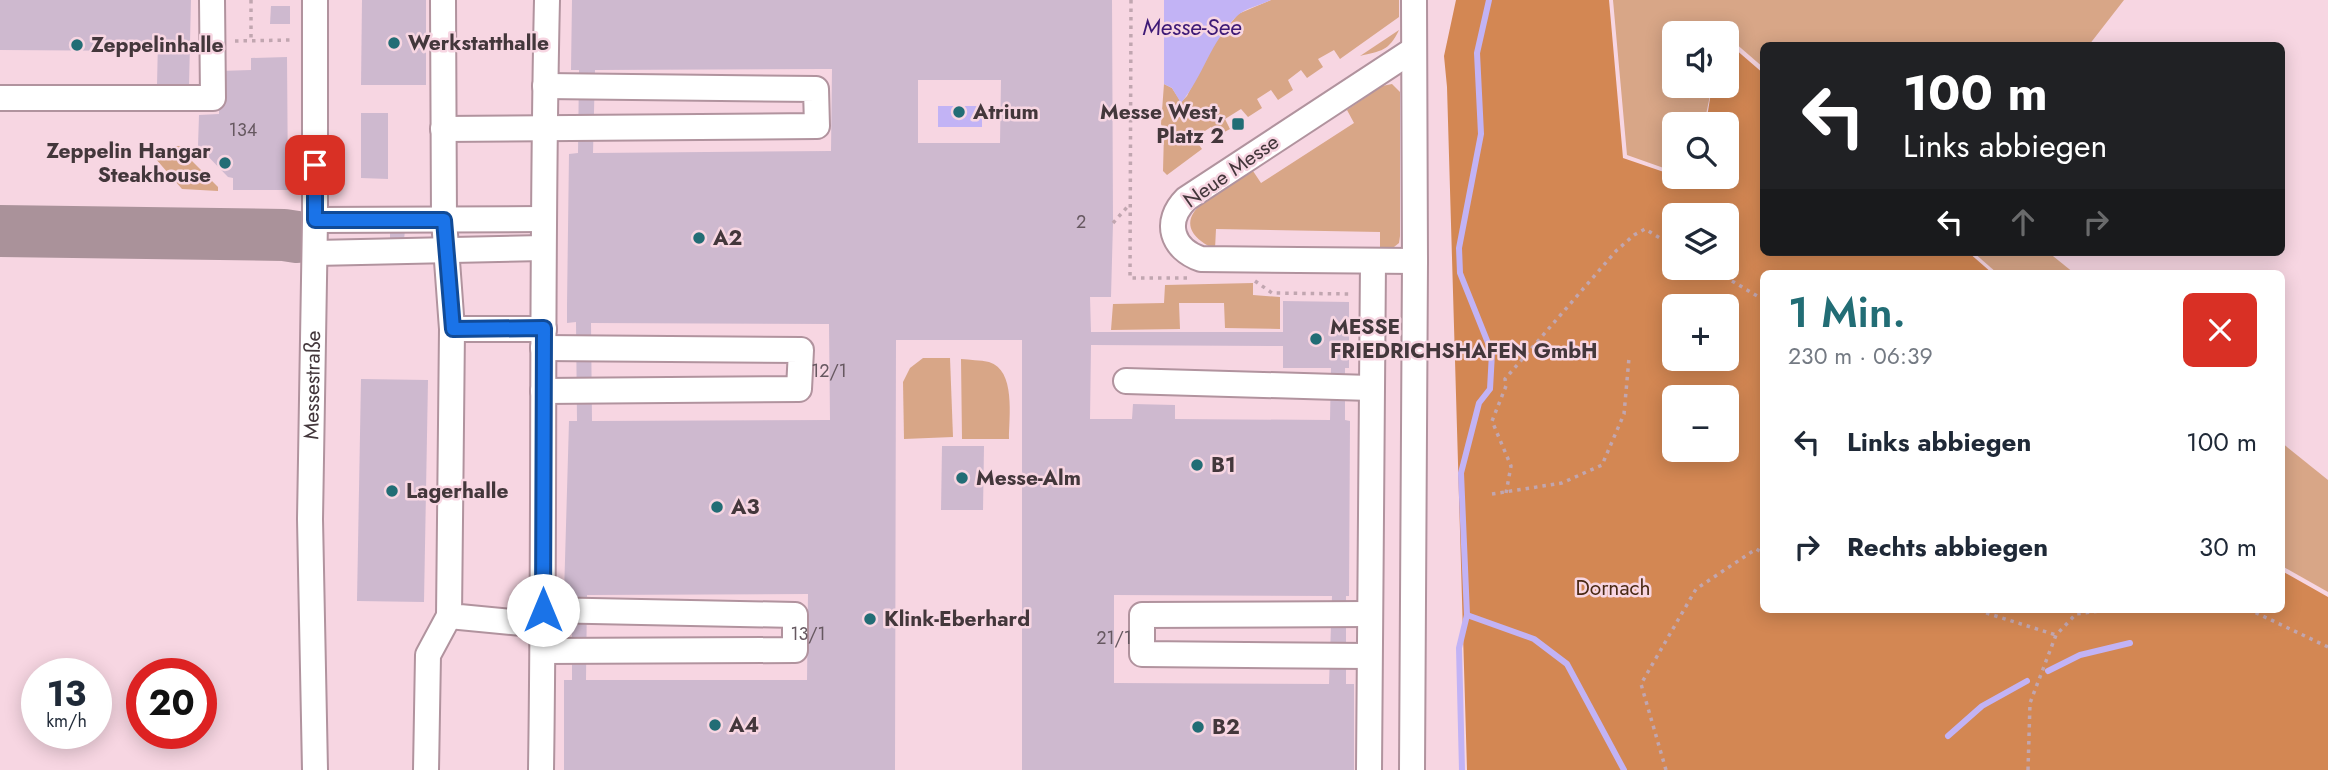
<!DOCTYPE html>
<html lang="de">
<meta charset="utf-8">
<style>
:root{--surface:#fff;--page:#f2f2f3;--text:#1f2937;--muted:#747a83;--accent:#226d75}
body{margin:0;font-family:Jost,sans-serif;background:var(--page);color:var(--text);height:100vh;display:flex;flex-direction:column;font-size:26px;white-space:nowrap}
*{box-sizing:border-box;margin:0}
p{font-size:23px;color:var(--muted)}
.icon{flex:none;width:38px;height:38px;fill:none;stroke:currentColor;stroke-width:2;stroke-linecap:round;stroke-linejoin:round}
.map{position:relative;flex:1;overflow:hidden}
.panel{position:absolute;left:1760px;top:270px;width:525px;height:343px;display:flex;flex-direction:column;background:var(--surface);border-radius:10px;box-shadow:0 4px 18px #0003}
.panel>*{flex:none}
.guide{position:absolute;left:1760px;top:42px;width:525px;height:214px;border-radius:10px;box-shadow:0 4px 18px #0003;background:#202124;color:#fff;overflow:hidden}
.tools{position:absolute;left:1662px;top:21px;display:grid;gap:14px}
.tools a{display:grid;place-items:center;width:77px;height:77px;border-radius:10px;background:var(--surface);box-shadow:0 4px 18px #0003;font-size:35px}
.speed{position:absolute;left:21px;top:658px;display:flex;gap:14px;font-size:35px;font-weight:700;text-align:center}
.speed>*{display:grid;place-content:center;width:91px;height:91px;border-radius:50%;background:var(--surface);box-shadow:0 4px 18px #0003;line-height:1}
.speed small{font-size:18px;font-weight:400}
.speed .limit{border:10px solid #d22;background:#fff;color:#111}
.pin{position:absolute;display:grid;place-items:center;width:60px;height:60px;color:#fff;margin:-30px;border-radius:14px;box-shadow:0 4px 10px #0006}
.me{position:absolute;width:77px;margin:-38px;rotate:0deg;stroke-linejoin:round;filter:drop-shadow(0 0 5px #0008)}
.turn{display:flex;align-items:center;gap:24px;height:147px;padding:0 28px;font-size:32px}
.turn .icon{width:91px;height:91px;stroke-width:2.5}
.turn b{display:block;font-size:49px;line-height:60px}
.lanes{display:flex;align-items:center;height:66px;padding:0 28px;background:#0003;justify-content:center;gap:35px;direction:ltr}
.lanes .off{opacity:.35}
.round{display:grid;place-items:center;flex:none;width:74px;height:74px;border-radius:10px;background:var(--page)}
.summary{display:flex;align-items:center;justify-content:space-between;height:119px;padding:0 28px}
h1{font-size:42px;font-weight:600;line-height:52px;color:var(--accent)}
ul{padding:0;list-style:none}
li{display:flex;align-items:center;gap:21px;height:105px;padding:0 28px}
li div{flex:1}
li b{display:block;font-size:26px}
li em{font-style:normal}
.map>svg:first-child{display:block}
</style>
<div class="map">
<svg width="2328" height="770" viewBox="0 0 2328 770">
<rect width="100%" height="100%" fill="#f7d6e2"/>
<!-- green -->
<g fill="#d8a687">
<path d="M1271,0H1399V17L1340,59L1334,50L1318,59L1323,67L1307,78L1301,70L1288,80L1293,90L1278,100L1271,90L1257,99L1262,108L1248,117L1241,109L1225,119L1230,129L1217,136L1211,127L1194,138L1202,149L1167,175L1163,171L1164,132L1161,124L1164,84L1172,88L1181,102L1187,96L1210,49L1238,14Z"/>
<path d="M1613,0H2124L2089,45L1764,46V68L1727,36V33L1722,31L1721,33H1675V86H1712L1704,124H1675V172L1627,155Z"/>
<path d="M1399,30C1389,51 1381,51 1360,56Z"/>
<path d="M1392,84L1400,92V236L1399,243L1394,247H1380V232L1216,229L1215,249C1201,243 1182,230 1194,212C1200,202 1241,179 1253,171L1261,183L1354,123L1347,110L1382,86Z"/>
<path d="M167,146H183L184,153L218,187V191L182,189L155,158Z"/>
<path d="M1973,252H2048L2074,273H1997Z"/>
<path d="M1253,283V295L1280,297V329L1225,328L1224,303H1179L1180,329L1111,330L1113,304L1164,303L1165,285Z"/>
<path d="M923,358H950L953,437L904,439L903,382L910,368Z"/>
<path d="M961,359C970,360 980,360 989,362C1016,370 1009,417 1009,439H962Z"/>
<path d="M2282,443L2328,480V592L2282,566Z"/>
</g>
<!-- forest -->
<path fill="#d38753" fill-rule="evenodd" d="M1456,0H1609L1623,158L1696,183L1698,177H1727V124H1706L1712,86H1727V42L1764,74V252H1968L1992,273H1764V609H2282V571L2328,597V770H1467L1447,87L1444,56ZM1727,215V268H1675V215ZM1675,306H1727V359H1675ZM1675,397H1727V450H1675Z"/>
<!-- water -->
<g fill="#c2b3f5">
<path d="M1164,0H1271C1261,5 1245,8 1237,16C1210,42 1203,77 1181,103L1172,88L1164,84Z"/>
<rect x="938" y="106" width="44" height="21"/>
</g>
<g fill="none" stroke-linecap="round" stroke-linejoin="round">
<!-- stream -->
<g stroke="#c2b3f5" stroke-width="6">
<path d="M1467,615L1534,639L1567,664L1624,770"/>
<path d="M2048,671L2080,655L2130,643"/>
<path d="M1948,736L1982,706L2027,681"/>
<path d="M1462,770L1459,648L1467,615L1461,473L1479,403L1490,389L1492,353L1460,273L1459,248L1481,134L1477,53L1489,0"/>
</g>
<!-- taxiway -->
<path stroke="#aa929a" stroke-width="52" d="M0,231L284,235L297,237"/>
</g>
<!-- building -->
<g fill="#ceb9cf" fill-rule="evenodd">
<path d="M0,0H191L189,86H157L158,39H154L153,51L0,50Z"/>
<path d="M362,0H426V85H361Z"/>
<path d="M572,0H1112L1113,223L1111,297H1090L1091,332H1283V301L1349,302V368H1345V420L1350,421L1349,596H1346V684H1354V770H1022V340H896L895,770H564V680H572V594L564,595L569,421H577L576,322L567,323V305L569,154L578,153L579,70H571ZM822,69H832L831,151L593,153L595,70ZM918,80H1001L1000,143H918ZM591,323L829,324L830,420L592,421ZM1091,345L1283,346V368H1331L1330,420L1175,419V405L1133,404L1132,419H1090ZM808,594L807,680H586L587,595ZM1114,595L1332,596L1329,684L1114,683Z"/>
<path d="M271,6H290V24H270Z"/>
<path d="M287,57L288,190H233V178L228,177L198,146L199,115L219,114V71L251,70V58Z"/>
<path d="M361,113H388V179L361,178Z"/>
<path d="M390,230H405L404,240H390Z"/>
<path d="M361,379L428,380L424,602L357,601Z"/>
<path d="M942,446H984L983,510H941Z"/>
</g>
<g fill="none" stroke-linecap="round" stroke-linejoin="round">
<defs>
<g id="minor">
<path d="M443,0L444,220L452,329L449,616L543,625"/>
<path d="M1413,50L1186,199C1163,222 1172,249 1201,259L1415,261"/>
<path d="M0,98H213L212,0"/>
<path d="M443,129L817,126L816,89L545,86"/>
<path d="M315,220L543,219"/>
<path d="M315,253L543,248"/>
<path d="M452,329H544"/>
<path d="M1126,381L1371,388"/>
<path d="M543,391L799,389L801,350L543,348"/>
<path d="M543,651L795,650V615L543,610"/>
<path d="M1369,656L1142,654V615L1369,614"/>
<path id="s1" d="M315,770L310,519L315,220V0"/>
<path d="M426,770L428,655L449,616"/>
<path d="M541,770C545,513 541,257 547,0"/>
<path d="M1369,770L1373,261"/>
<path d="M1412,770L1415,261L1414,0"/>
</g>
</defs>
<!-- minor casing -->
<use href="#minor" stroke="#b1939e" stroke-width="28"/>
<!-- path -->
<g stroke="#c1a6b0" stroke-width="3.5" stroke-dasharray="3.5 5" stroke-linecap="butt">
<path d="M251,0V41"/>
<path d="M1131,0L1130,278H1189"/>
<path d="M235,41L293,40"/>
<path d="M1113,223L1129,205"/>
<path d="M1710,268L1764,300"/>
<path d="M1255,281L1272,293L1352,294"/>
<path d="M1506,493L1511,466L1492,421L1506,386L1505,379L1616,251L1634,235L1645,229L1675,247"/>
<path d="M1492,494L1562,483L1602,465L1624,414L1629,358"/>
<path d="M1961,609L1980,611L2056,635"/>
<path d="M2248,609L2328,647"/>
<path d="M1666,770L1641,684L1696,589L1756,549L1764,553"/>
<path d="M2028,770L2030,703L2056,635L2076,614L2116,609"/>
</g>
<!-- minor -->
<use href="#minor" stroke="#fff" stroke-width="24"/>
</g>
<g fill="none" stroke-linecap="round" stroke-linejoin="round">
<defs>
<path id="route" d="M315,165V220H444L453,329L544,328L543,610"/>
</defs>
<!-- route casing -->
<use href="#route" stroke="#114b97" stroke-width="18"/>
<!-- route -->
<use href="#route" stroke="#1a73e8" stroke-width="12"/>
</g>
<!-- markers -->
<g fill="#226d75" stroke="#f7d6e2" stroke-width="2.5">
<circle cx="394" cy="43" r="7"/>
<circle cx="77" cy="45" r="7"/>
<circle cx="959" cy="112" r="7"/>
<rect x="1231" y="117" width="14" height="14" rx="3.5"/>
<circle cx="225" cy="163" r="7"/>
<circle cx="699" cy="238" r="7"/>
<circle cx="1316" cy="339" r="7"/>
<circle cx="1197" cy="465" r="7"/>
<circle cx="962" cy="478" r="7"/>
<circle cx="392" cy="491" r="7"/>
<circle cx="717" cy="507" r="7"/>
<circle cx="870" cy="619" r="7"/>
<circle cx="715" cy="725" r="7"/>
<circle cx="1198" cy="727" r="7"/>
</g>
<g text-anchor="middle" stroke-width="5" stroke-linejoin="round" paint-order="stroke">
<!-- number labels -->
<g font-size="18" fill="#665860">
<text x="243" y="136">134</text>
<text x="1081" y="228">2</text>
<text x="829" y="377">12/1</text>
<text x="808" y="640">13/1</text>
<text x="1114" y="644">21/1</text>
</g>
<!-- poi labels -->
<g font-size="21" font-weight="bold" fill="#43373b" stroke="#f7d6e2" text-anchor="start">
<text x="408" y="50">Werkstatthalle</text>
<text x="91" y="52">Zeppelinhalle</text>
<text x="973" y="119">Atrium</text>
<text x="1224" y="119" text-anchor="end">Messe West,<tspan x="1224" dy="24">Platz 2</tspan></text>
<text x="211" y="158" text-anchor="end">Zeppelin Hangar<tspan x="211" dy="24">Steakhouse</tspan></text>
<text x="713" y="245">A2</text>
<text x="1330" y="334">MESSE<tspan x="1330" dy="24">FRIEDRICHSHAFEN GmbH</tspan></text>
<text x="1211" y="472">B1</text>
<text x="976" y="485">Messe-Alm</text>
<text x="406" y="498">Lagerhalle</text>
<text x="731" y="514">A3</text>
<text x="884" y="626">Klink-Eberhard</text>
<text x="729" y="732">A4</text>
<text x="1212" y="734">B2</text>
</g>
<!-- street labels -->
<g font-size="21" fill="#43373b" stroke="#f7d6e2">
<text transform="translate(1231 171) rotate(-35)" y="7">Neue Messe</text>
<text dy="7" stroke="none"><textPath href="#s1" startOffset="385">Messestraße</textPath></text>
</g>
<!-- park labels -->
<g font-size="21" fill="#492913" stroke="#f7d6e2">
<text x="1613" y="595">Dornach</text>
</g>
<!-- water labels -->
<g font-size="23" font-style="italic" fill="#3d1976" stroke="#f7d6e2">
<text x="1192" y="35">Messe-See</text>
</g>
</g>
</svg>
<div class="tools">
<a><svg class="icon" aria-label="sound" viewBox="0 0 24 24"><path d="M4 9h4l5-4v14l-5-4H4zM17 9q2 3 0 6"/></svg></a>
<a><svg class="icon" aria-label="search" viewBox="0 0 24 24"><circle cx="10" cy="10" r="6"/><path d="M15 15l6 6"/></svg></a>
<a><svg class="icon" aria-label="layers" viewBox="0 0 24 24"><path d="M12 4l9 5-9 5-9-5zM3 14l9 5 9-5"/></svg></a>
<a>+</a>
<a>−</a>
</div>
<div class="speed"><div>13<small>km/h</small></div><div class="limit">20</div></div>
<div class="pin" style="left:315px;top:165px;background:#d93025"><svg class="icon" aria-label="arrive" viewBox="0 0 24 24"><path d="M6 21V4h12l-3 4 3 4H6"/></svg></div>
<svg class="me" style="left:543px;top:610px" viewBox="-20 -20 40 40"><circle r="19" fill="#fff"/><path d="M0-13L10 11 0 6-10 11z" fill="#1a73e8"/></svg>
<div class="guide">
<div class="turn"><svg class="icon" aria-label="left" viewBox="0 0 24 24"><path d="M17 20v-9H6M10 6l-5 5 5 5"/></svg><div><b>100 m</b>Links abbiegen</div></div>
<div class="lanes"><svg class="icon" aria-label="left" viewBox="0 0 24 24"><path d="M17 20v-9H6M10 6l-5 5 5 5"/></svg><svg class="icon off" aria-label="ahead" viewBox="0 0 24 24"><path d="M12 20V5M6 11l6-6 6 6"/></svg><svg class="icon off" aria-label="right" viewBox="0 0 24 24"><path d="M7 20v-9h11M14 6l5 5-5 5"/></svg></div>
</div>
<section class="panel">
<div class="summary"><div><h1>1 Min.</h1><p>230 m · 06:39</p></div><a class="round" style="background:#d93025;color:#fff"><svg class="icon" aria-label="close" viewBox="0 0 24 24"><path d="M6 6l12 12M18 6L6 18"/></svg></a></div>
<ul>
<li><svg class="icon" aria-label="left" viewBox="0 0 24 24"><path d="M17 20v-9H6M10 6l-5 5 5 5"/></svg><div><b>Links abbiegen</b></div><em>100 m</em></li>
<li><svg class="icon" aria-label="right" viewBox="0 0 24 24"><path d="M7 20v-9h11M14 6l5 5-5 5"/></svg><div><b>Rechts abbiegen</b></div><em>30 m</em></li>
</ul>
</section>
</div>
